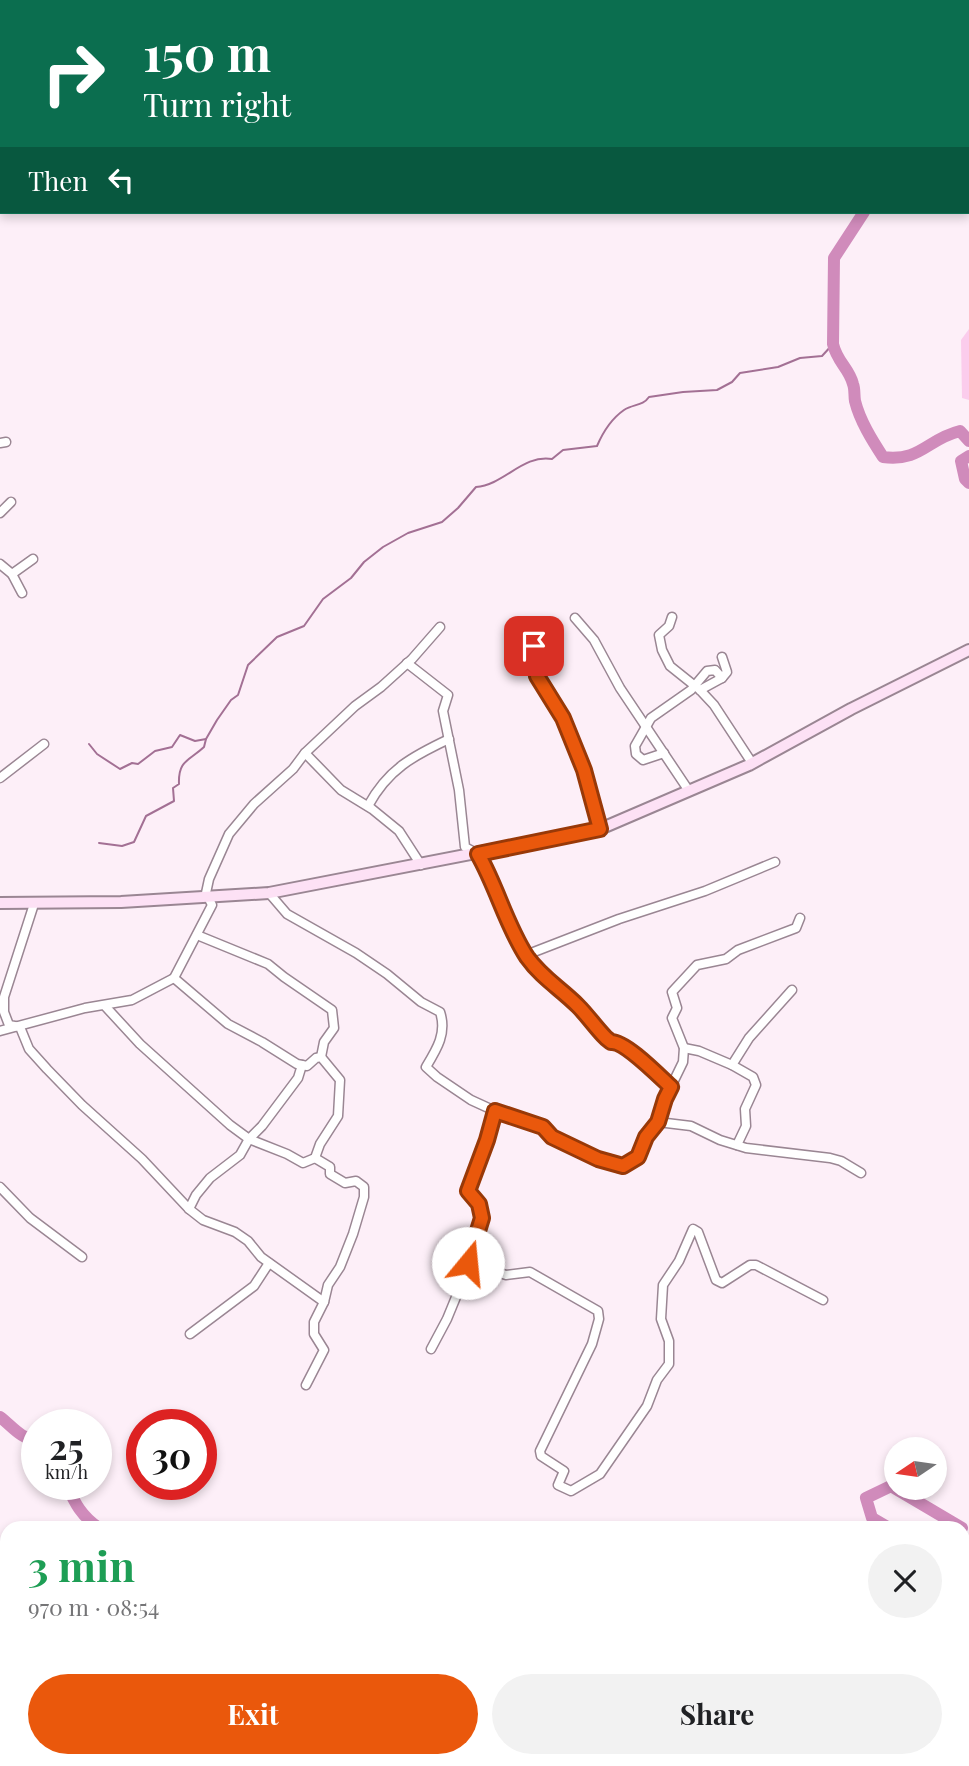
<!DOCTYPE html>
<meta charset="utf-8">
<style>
:root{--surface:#fff;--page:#f2f2f2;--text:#202124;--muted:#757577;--accent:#ea580c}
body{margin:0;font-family:"Playfair Display",serif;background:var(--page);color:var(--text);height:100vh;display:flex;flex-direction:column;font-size:26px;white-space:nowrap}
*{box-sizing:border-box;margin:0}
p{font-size:23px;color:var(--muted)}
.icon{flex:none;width:38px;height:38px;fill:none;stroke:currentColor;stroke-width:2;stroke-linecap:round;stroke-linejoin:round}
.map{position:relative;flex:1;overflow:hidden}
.details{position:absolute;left:0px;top:1521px;width:970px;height:247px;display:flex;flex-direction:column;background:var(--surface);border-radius:21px 21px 0 0;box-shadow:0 4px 10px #0003}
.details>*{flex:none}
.top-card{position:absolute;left:0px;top:0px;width:970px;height:214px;box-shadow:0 4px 10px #0003;background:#0b6e4f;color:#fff;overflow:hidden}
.needle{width:46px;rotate:257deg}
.fabs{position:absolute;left:884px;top:1437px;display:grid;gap:14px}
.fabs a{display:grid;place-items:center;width:63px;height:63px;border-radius:50%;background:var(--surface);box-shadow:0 4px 10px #0003;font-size:35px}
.speed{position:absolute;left:21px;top:1409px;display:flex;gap:14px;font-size:35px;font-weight:700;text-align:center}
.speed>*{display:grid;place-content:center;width:91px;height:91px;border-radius:50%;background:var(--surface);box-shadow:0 4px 10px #0003;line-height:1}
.speed small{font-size:18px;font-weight:400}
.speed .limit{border:10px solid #d22;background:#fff;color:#111}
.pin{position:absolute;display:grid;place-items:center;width:60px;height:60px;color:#fff;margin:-30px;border-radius:14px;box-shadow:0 4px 10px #0006}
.me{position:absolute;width:77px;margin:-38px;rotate:17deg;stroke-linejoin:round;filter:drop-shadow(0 0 5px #0008)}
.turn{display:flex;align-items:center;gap:24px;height:147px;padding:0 28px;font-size:32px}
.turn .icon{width:91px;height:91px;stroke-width:2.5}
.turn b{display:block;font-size:49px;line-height:60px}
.then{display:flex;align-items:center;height:66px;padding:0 28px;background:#0003;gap:14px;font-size:26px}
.round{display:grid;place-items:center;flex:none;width:74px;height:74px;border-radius:37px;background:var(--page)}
.summary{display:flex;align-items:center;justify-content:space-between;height:119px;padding:0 28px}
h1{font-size:42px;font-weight:700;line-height:52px;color:#1e9e55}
.button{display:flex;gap:14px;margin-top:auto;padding:14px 28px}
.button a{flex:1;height:80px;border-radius:42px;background:var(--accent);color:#fff;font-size:28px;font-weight:700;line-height:80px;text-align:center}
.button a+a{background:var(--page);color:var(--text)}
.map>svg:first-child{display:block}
</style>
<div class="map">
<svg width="969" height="1766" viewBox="0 0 969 1766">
<rect width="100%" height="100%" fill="#fdeff8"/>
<!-- green -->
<g fill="#fbccec">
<path d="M969,329V400L962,398L961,340Z"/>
<path d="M969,1726V1766H932V1761L962,1760L963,1729Z"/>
<path d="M371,1760H412V1766H366Z"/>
<path d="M422,1761V1760L608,1761L607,1766H421Z"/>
</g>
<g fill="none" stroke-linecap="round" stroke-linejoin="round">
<!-- stream -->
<g stroke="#a37094" stroke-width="2">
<path d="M89,744L97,754L120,769L132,763L138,764L155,751L172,747L180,735L195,741L206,739"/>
<path d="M99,843L122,846L134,842L146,816L174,801L173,788L179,784C178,760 189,761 204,747L206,739L217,720L231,700L238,695L248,665L277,637L304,626L323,599L351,578L364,562L383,547L408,533L442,522L458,508L476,487C504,485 523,454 552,459L563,450L597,446C603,432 611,419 624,410C633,404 643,406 649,397L683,392L717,390L732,382L740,373L778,367L800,358L822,356L833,344"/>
<path d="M705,1760L706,1766"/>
<path d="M332,1766L335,1760"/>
</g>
<!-- river -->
<g stroke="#d08bbb" stroke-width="12">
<path d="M825,2V0"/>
<path d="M864,212L834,258L833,344C837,362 849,368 853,384C855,389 854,395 855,401C860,421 872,440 883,457C921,462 927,439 960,431L969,441"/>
<path d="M969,456L961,461L965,479L969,483"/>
<path d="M0,1417C13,1427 20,1438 37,1441"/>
<path d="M66,1484C75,1503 81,1516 99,1528"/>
<path d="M889,1528L872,1518L866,1498L891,1486L962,1528"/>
</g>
<defs>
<g id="street">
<path d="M349,0L352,2"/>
<path d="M0,443L6,442"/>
<path d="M0,513L11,502"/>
<path d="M0,564L12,574L22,593"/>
<path d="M12,574L33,559"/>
<path d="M672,617L669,626L659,635L662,650L670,666L700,690L714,705L752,763"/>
<path d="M575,618L594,640L620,688L689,791"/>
<path d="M513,645L524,640H530C540,655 547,659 537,676C544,691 555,704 563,718C581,752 593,792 600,829"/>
<path d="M407,663L448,695L443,711L459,790L465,847L478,854L492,878L526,955L619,919L705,891L775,862"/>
<path d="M700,690L722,678L727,672L722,657"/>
<path d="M305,753L341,790L372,809L399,831L421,865"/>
<path d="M664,753L643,760L636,754L635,746L651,718L691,690L707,671L715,670L722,678"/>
<path d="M0,778L44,744"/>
<path d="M368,806C388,769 413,756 449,739"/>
<path d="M269,893L287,914L356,953L387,974L421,1002L440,1012C447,1033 437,1049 426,1067L437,1077L471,1100L495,1111L543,1127L552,1137L598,1159L623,1166L638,1157L646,1137L658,1122"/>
<path d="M34,904L4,997V1012L9,1025L20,1027L29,1049L47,1069L82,1105L142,1159L189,1209L203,1220L235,1232L248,1241L261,1257L324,1302"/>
<path d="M800,918L796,928L738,950L726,959L697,965L672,992L677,1008L672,1018L684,1048L683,1062L665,1099L658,1122L691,1126L720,1140L746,1148L830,1158L841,1161L861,1173"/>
<path d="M197,935L268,964L284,977L332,1010L334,1028L324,1042L321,1057"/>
<path d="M526,955L541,974L578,1006L606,1038L611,1042C625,1041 658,1076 672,1087"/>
<path d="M105,1006L140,1044L230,1125L249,1139L287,1154L303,1163L315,1158"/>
<path d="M0,1031L85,1008L132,1000L174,978"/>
<path d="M684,1048L699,1051L732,1065"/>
<path d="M737,1145L746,1126L745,1109L756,1085L753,1077L732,1065L749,1038L792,990"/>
<path d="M0,1187L30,1218L82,1257"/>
<path d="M189,1209L196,1195L210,1178L240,1155L249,1139L262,1126L298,1078L302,1065"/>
<path d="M468,1263L506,1275L530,1272L598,1311L599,1319L592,1344L540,1451L541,1456L564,1471L558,1485L571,1491L600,1474L647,1406L657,1380L669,1364V1341L661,1319L663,1285L679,1261L693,1229L698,1232L716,1280L722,1283L750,1265H756L823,1300"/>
<path d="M190,1334L254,1286L269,1263"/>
<path d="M431,1349L447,1319L463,1280L482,1218L479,1204L468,1191L487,1140L495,1111"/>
<path d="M306,1385L324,1350L314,1334V1322L324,1302L328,1285L340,1267L353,1234L364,1197V1187L356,1181L345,1183L330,1174V1167L315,1158L320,1144L338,1116L340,1080L321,1057L316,1058L307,1066L297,1064L262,1042L228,1024L174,978L212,905L206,893L209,879L229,834L254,804L293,769L305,753L355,706L381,687L412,659L440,627"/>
<path d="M624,1766L626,1760"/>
</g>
<path id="secondary" d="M0,903L121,902L269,893L600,829L749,765L851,709L969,650"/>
</defs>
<!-- street casing -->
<use href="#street" stroke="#9a8693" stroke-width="11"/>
<!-- secondary casing -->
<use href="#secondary" stroke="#9a8693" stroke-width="14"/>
<!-- street -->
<use href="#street" stroke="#fff" stroke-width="8"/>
<!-- secondary -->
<use href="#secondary" stroke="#fde1f5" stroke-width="10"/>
</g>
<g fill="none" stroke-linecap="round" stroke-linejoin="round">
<defs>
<path id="route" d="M468,1263L482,1218L479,1204L468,1191L487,1140L495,1111L543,1127L552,1137L598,1159L623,1166L638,1157L646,1137L658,1122L665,1099L671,1087C659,1076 625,1041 611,1042L606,1038C596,1028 588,1016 578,1006C560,988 542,978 527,957C506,925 497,887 478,854L600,829L584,770L563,718L537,676C545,663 542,658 534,646"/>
</defs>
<!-- route casing -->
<use href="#route" stroke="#983908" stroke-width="18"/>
<!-- route -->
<use href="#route" stroke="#ea580c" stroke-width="12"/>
</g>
</svg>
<div class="fabs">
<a><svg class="needle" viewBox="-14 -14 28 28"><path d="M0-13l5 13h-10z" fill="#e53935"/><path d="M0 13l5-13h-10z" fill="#757577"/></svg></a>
</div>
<div class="speed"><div>25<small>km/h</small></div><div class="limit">30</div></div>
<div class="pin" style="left:534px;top:646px;background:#d93025"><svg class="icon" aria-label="arrive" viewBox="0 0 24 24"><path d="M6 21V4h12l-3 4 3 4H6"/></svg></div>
<svg class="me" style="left:468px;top:1263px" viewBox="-20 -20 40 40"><circle r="19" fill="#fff"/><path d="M0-13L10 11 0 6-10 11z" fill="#ea580c"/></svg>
<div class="top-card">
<div class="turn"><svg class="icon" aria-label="right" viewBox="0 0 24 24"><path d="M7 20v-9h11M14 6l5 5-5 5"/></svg><div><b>150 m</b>Turn right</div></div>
<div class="then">Then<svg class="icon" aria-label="left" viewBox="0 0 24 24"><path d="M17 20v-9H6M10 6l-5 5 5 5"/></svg></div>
</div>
<section class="details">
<div class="summary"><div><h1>3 min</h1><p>970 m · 08:54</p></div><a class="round"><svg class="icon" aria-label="close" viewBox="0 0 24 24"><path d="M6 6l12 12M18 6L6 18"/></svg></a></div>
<div class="button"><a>Exit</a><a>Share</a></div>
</section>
</div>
